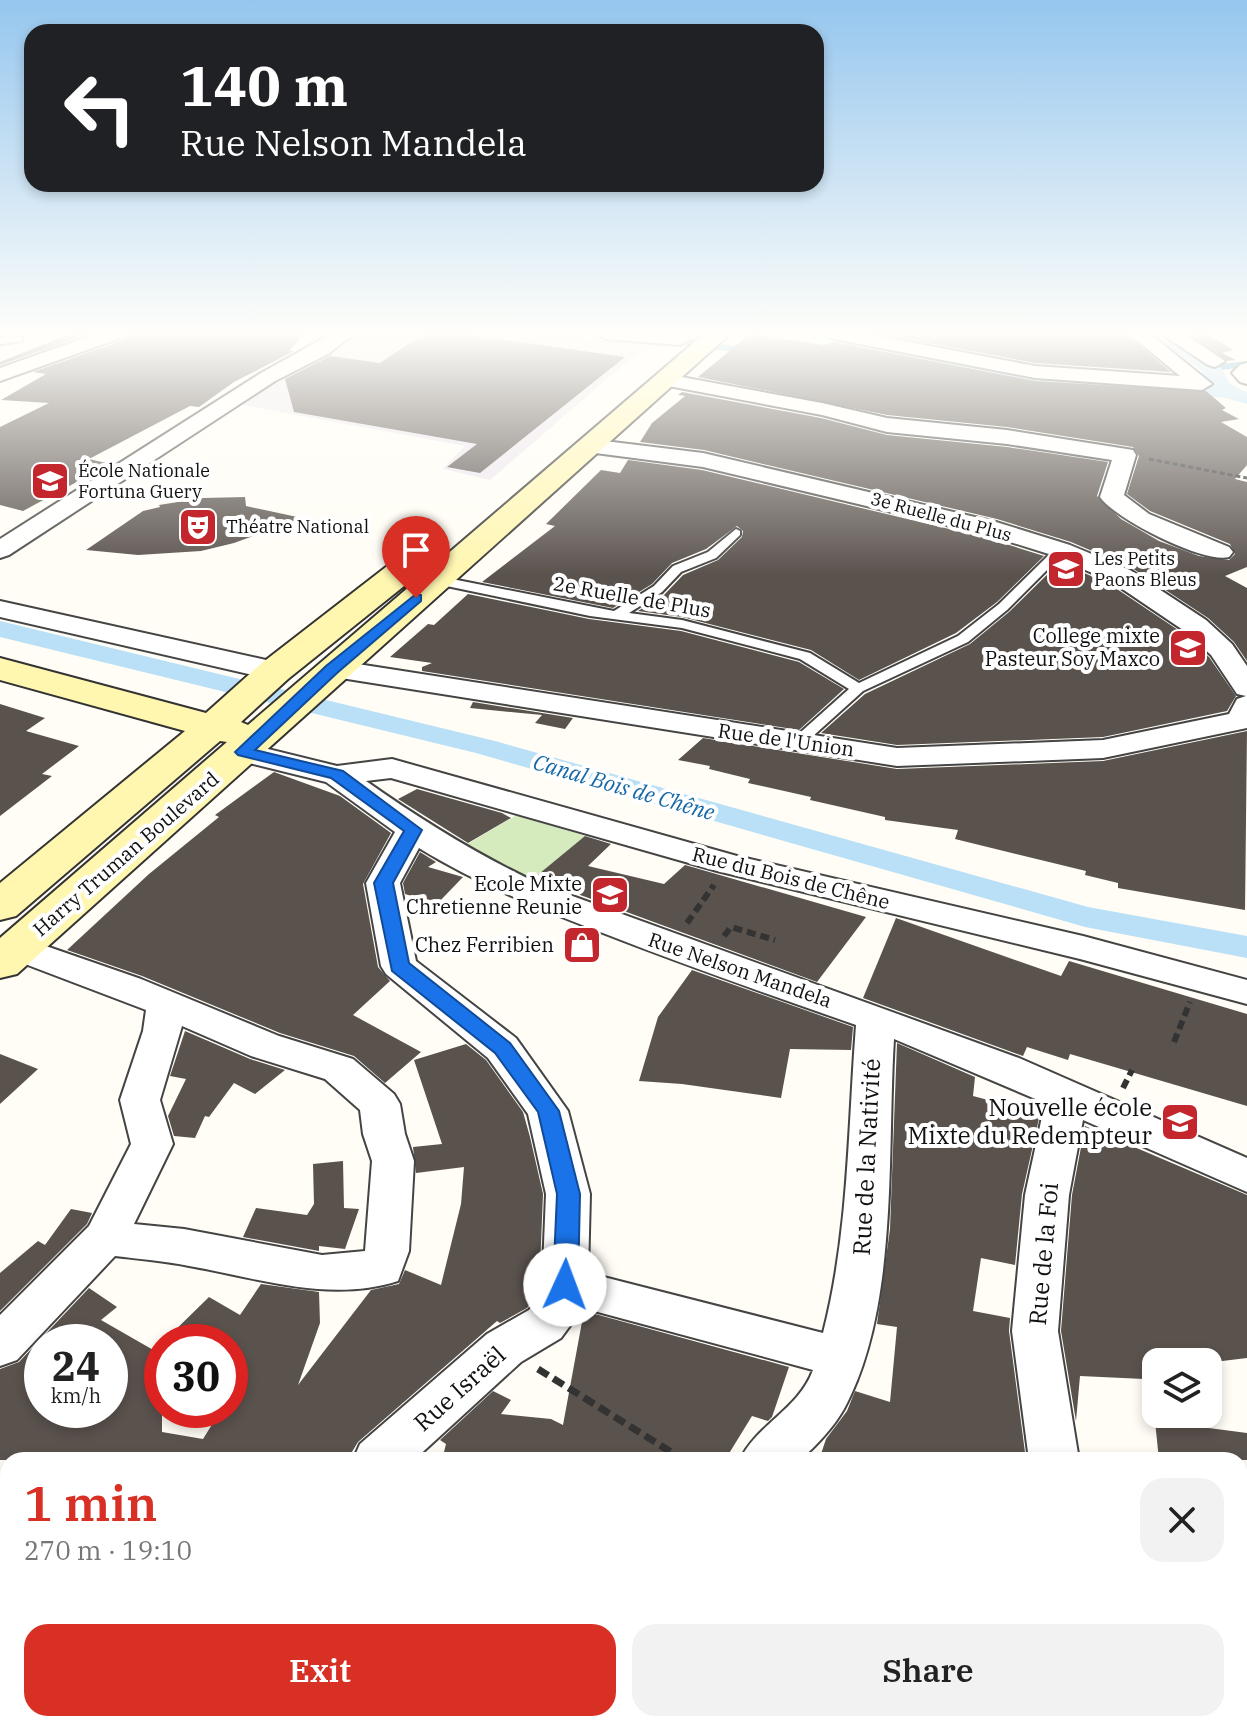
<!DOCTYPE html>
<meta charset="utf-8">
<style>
:root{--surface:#fff;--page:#f2f2f2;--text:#222;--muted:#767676;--accent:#d93025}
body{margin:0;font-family:"IBM Plex Serif",serif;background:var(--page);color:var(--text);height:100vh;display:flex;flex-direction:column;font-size:30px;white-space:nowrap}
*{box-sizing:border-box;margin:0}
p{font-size:26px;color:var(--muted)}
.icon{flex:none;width:44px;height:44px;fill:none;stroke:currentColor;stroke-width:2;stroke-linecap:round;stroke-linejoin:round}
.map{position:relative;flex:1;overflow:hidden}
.details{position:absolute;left:0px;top:1452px;width:1248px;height:280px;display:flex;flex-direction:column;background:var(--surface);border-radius:24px 24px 0 0;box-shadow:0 4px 12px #0003}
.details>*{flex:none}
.banner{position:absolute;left:24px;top:24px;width:800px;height:168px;border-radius:24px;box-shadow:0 4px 12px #0003;background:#202124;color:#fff;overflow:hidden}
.fabs{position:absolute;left:1142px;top:1348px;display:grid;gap:16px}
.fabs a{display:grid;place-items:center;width:80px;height:80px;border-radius:16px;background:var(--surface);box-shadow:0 4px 12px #0003;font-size:40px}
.speed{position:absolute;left:24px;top:1324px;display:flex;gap:16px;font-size:40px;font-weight:700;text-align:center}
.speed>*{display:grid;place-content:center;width:104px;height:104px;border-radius:50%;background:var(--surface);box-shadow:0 4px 12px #0003;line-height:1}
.speed small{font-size:20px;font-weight:400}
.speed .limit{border:12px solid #d22;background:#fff;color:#111}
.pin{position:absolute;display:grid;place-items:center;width:68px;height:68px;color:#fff;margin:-82px -34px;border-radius:50% 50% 50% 0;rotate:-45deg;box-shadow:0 0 8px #0007}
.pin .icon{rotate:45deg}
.me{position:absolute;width:88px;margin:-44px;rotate:2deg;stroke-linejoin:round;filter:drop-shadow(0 0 6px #0008)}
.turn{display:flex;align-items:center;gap:28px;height:168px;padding:0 24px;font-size:36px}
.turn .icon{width:104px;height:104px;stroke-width:2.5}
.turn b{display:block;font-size:56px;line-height:68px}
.round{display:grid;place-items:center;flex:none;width:84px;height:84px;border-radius:24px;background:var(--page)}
.overview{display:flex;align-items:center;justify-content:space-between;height:136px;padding:0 24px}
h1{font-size:48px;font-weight:600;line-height:60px;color:var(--accent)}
.button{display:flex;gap:16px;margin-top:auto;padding:16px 24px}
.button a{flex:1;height:92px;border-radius:24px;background:var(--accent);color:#fff;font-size:32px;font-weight:600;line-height:92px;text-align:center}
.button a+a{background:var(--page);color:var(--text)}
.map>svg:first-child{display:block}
</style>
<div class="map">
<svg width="1247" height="1732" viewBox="0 0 1247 1732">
<rect width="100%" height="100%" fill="#fffdf5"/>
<!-- industrial -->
<path fill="#eee6ef" d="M365,333H537L645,346L490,480L443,469L465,446L238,404L253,393Z"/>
<!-- green -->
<path fill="#d5ebbd" d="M517,815L585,836L531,881L459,849Z"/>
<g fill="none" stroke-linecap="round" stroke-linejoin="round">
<!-- stream -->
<g stroke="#3f96cf" stroke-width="6">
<path d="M675,341L744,350"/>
<path d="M1211,368L1247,364"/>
<path d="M1017,379L1065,381"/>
</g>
<!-- canal -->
<g fill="#b9e0f7" fill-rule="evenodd">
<path d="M800,333H833L996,367L1208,385L1202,371L1149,333C1173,331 1198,347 1216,363C1231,376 1221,383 1247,392V404L1226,398L996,379L809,338Z"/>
<path d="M0,621L495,741L1088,907L1247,936V958L1085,927L476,753L0,637Z"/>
</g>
</g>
<!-- building -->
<g fill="#5a524d" fill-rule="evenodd">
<path d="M72,333H91L0,365V362Z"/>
<path d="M129,333H305L289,351H294L234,382L199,407L190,406L89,459L110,464L23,511L0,505V427L49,403L1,400L46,374L33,372L124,340Z"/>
<path d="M425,333H458L625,357L480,473L447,467L477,444L294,412L285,379L330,356L380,363Z"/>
<path d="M876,333H1125L1171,372L1035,363Z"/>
<path d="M1188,333H1206L1233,350L1222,353L1236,360L1228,361Z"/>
<path d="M750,334L824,345L833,342L1035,381L1206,391L1226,408L1222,410L1239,419L1221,422L1247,437V465L1235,479L1247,482V567L1225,576L1247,588V661L1234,642L1208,618L1132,568L1071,542L997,519L704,450L640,442L652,423L685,396L678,395L682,392L821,418L887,435L1007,447L1108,462L1097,496L1121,519L1159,541L1199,556L1229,560L1235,554L1230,544L1150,511L1127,494L1139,456L1133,447L1007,427L887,415L698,377Z"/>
<path d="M628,460L702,470L987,538L1044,556L997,602L956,633L859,680L811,650L682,617L638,611L664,595L683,575L718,560L742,537L743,531L737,526L706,549L672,563L652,584L613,608L482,582L555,526L546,524L601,470L620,473Z"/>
<path d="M245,497L246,506L302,518L234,543L201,551L138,555L86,550L143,511L160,507L159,505L203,498Z"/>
<path d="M1060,562L1111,585L1184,634L1209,657L1236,696L1227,711L1103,737L897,745L821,733L865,694L970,644L1009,612Z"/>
<path d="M468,594L589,619L681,631L799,662L844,689L799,730L422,671V667L432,663L390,657L428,624L434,625Z"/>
<path d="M473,702L573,718L565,729L535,723L542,715L470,708Z"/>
<path d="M0,704L45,718L26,731L79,746L42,774L52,776L0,816Z"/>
<path d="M1247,731L1245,910L1118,888V883L1085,875L1086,871L955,839L958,830L885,820V817L810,800L811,797L748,783L750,779L709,769L710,766L678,760L703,738L897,769L1103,761Z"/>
<path d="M274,772L340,796L391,833L363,884L378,967L390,981L353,1015L421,1052L385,1083L354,1056L280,1033L142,976L67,950L149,874L219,817L215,815Z"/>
<path d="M417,789L502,813L511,818L468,843L398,799Z"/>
<path d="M585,836L611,844L588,866L664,884L685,865L866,917L817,982L534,878Z"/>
<path d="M420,852L436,862L428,867L463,877L437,904L405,894L403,883Z"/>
<path d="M896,918L1061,976L1069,961L1247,1014V1106L1070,1054L1068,1060L1027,1047L1023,1056L863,998Z"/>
<path d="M692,970L853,1027L851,1050L790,1049L781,1098L682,1084L639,1081L658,1017Z"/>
<path d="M185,1031L250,1059L285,1070L255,1094L234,1083L209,1117L205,1116L195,1138L174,1136L168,1116L186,1079L170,1076Z"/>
<path d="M897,1043L975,1077L973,1096L1040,1114L1022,1194L1015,1265L981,1258L973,1311L1010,1318L1009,1331L1026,1460H819L826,1439L847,1411L855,1391L890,1402L897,1327L877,1324L890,1229Z"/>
<path d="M466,1044L486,1060L523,1112L530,1137L543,1194L539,1292L527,1308L500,1323L497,1321L358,1442L347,1460H0V1369L19,1362L89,1288L117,1307L101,1320L162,1355V1432L203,1439L221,1410H230V1342H163L209,1297L240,1315L261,1284L319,1292L320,1323L298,1385L371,1290L399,1284L405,1270L441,1285L461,1204L464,1167L416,1173L413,1147L442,1144L414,1060ZM42,1342H110V1410H42Z"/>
<path d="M0,1054L38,1069L0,1104Z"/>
<path d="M1085,1126L1247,1195V1358L1214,1362H1142L1144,1379L1080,1376L1076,1421L1061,1331L1072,1195Z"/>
<path d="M343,1161L344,1208L359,1209L345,1249L319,1246V1251L243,1237L256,1208L307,1215L314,1204L313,1164Z"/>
<path d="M71,1209L92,1213L87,1224L0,1311V1273L38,1241L45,1245Z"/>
<path d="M584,1311L789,1367L772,1417L768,1421L752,1416L725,1460H442L446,1444L440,1440L493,1391L511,1400L501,1414L551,1419L563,1425Z"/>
<path d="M1155,1421L1247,1433V1460H1159Z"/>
</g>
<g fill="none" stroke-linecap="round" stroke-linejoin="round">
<defs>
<g id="service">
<path d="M22,337V341L0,344V338Z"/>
<path d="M736,529L740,531V535L716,558L681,572L662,592L629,613L682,620L810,653L859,683L958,636L999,604L1057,547H1065L1067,550L1007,610L968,642L863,691L803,745L798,746L791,742L793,739L849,689L800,659L682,628L590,616L437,584L431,580L437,576L614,611L654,586L673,566L708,552Z"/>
</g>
<g id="minor">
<path d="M99,333H126L123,337L0,381V368Z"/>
<path d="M333,333H355L328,354L275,381L9,555L0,558V539L261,373Z"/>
<path d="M595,333L687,335L690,339L680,345L605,339Z"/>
<path d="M824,333H862L1035,366L1180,376L1128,333H1149L1212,384L1202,390L1035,378L834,339Z"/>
<path d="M1160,333H1183L1225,361L1215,367L1208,365Z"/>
<path d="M1247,363V384L1240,382L1232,373L1240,365Z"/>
<path d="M665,374L822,403L887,418L1007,430L1133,450L1136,455L1124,495L1149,514L1229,547L1233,552L1229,557C1204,564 1115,519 1100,497L1112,460L1007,444L887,432L822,415L658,384L655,380L658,376Z"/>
<path d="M588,439L703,453L996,522L1070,545L1130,570L1206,620L1232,644L1247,666V728L1103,758L897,766L322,675L318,669L322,663L332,660L897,748L1103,740L1229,714L1237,699L1246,696L1237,694L1211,655L1186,632L1112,582L1052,555L988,535L703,467L580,451L577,446L580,441Z"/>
<path d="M0,601L275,662L285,665L289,671L285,677L275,680L0,617Z"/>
<path d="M244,743L337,766L392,759L737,856L1083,936L1247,980V1004L1080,959L717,871L391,778L366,781C423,821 479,856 542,885L1019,1058L1247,1158V1192L1083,1120L1069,1195L1058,1331L1079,1460H1029L1012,1331L1025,1195L1045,1103L894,1039C887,1153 899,1307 844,1409C833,1428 817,1445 800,1460H740C756,1425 799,1409 813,1370L583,1308L561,1338L521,1362L414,1460H353L360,1444L487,1334L529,1310L542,1293L546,1194L528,1114L488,1058L386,974L381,966L366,883L395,832L326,782L233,759L229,752L233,745ZM419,848C479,885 543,910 608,935C690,967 773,996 856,1025C848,1128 849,1232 823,1333L588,1273L590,1194L568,1111L516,1038L416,961L400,883Z"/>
<path d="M17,936L141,979L279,1036L353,1059L394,1094L400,1104L405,1134L414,1161L409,1251L398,1281C330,1303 257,1278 189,1266C165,1261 139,1259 115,1256L17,1360L0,1366V1315L89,1226L131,1144L120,1100L143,1031L146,1010L4,956L0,946L4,940ZM182,1026L251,1056L325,1079L360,1110L363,1134L372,1161L365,1251L322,1255L184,1229L134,1224L173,1144L160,1100Z"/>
<path d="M0,1530L8,1533V1586L0,1583Z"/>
<path d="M98,1724H158L161,1732H101Z"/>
<path d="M612,1724H670L668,1732H610Z"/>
<path d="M957,1724H1017L1014,1732H954Z"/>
</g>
<path id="secondary" d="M705,333H731L17,974L0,978V938L227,742L220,741L16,916L0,920V883L185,731L0,680V658L206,713L262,663L395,560L407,557L419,560L424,567L419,574L288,679L241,722L248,725Z"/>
</defs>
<!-- service casing -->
<use href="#service" stroke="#444" stroke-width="4"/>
<!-- minor casing -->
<use href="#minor" stroke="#444" stroke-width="4"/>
<!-- secondary casing -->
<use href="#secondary" stroke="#333" stroke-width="4"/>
<!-- path-far3 -->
<path stroke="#333" stroke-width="3" stroke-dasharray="5 3" stroke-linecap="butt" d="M1149,459L1247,478"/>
<!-- path-far2 -->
<path stroke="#333" stroke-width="4" stroke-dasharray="7 3" stroke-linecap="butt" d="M1153,569L1178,562"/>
<!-- path-far1 -->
<g stroke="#333" stroke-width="6" stroke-dasharray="9 5" stroke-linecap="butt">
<path d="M687,923L714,885"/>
<path d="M724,936L731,927L775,940"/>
<path d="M1174,1042L1190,1002"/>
<path d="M1123,1088L1132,1070"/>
</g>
<!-- path -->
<path stroke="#333" stroke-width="7" stroke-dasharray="12 6" stroke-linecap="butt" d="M538,1369L684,1460"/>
<!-- service -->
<use href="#service" fill="#fff" fill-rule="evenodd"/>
<!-- minor -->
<use href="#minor" fill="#fff" fill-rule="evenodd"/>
<!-- secondary -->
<use href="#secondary" fill="#fff6b0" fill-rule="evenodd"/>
</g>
<!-- sky -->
<linearGradient id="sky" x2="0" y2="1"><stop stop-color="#95c6ee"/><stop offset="0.58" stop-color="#fffefa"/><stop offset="1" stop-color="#fffefa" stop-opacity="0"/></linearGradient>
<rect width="1247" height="575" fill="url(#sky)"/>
<!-- route -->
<path fill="#1a73e8" stroke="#114b97" stroke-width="2" d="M416,594L421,595V601L337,673L255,750L343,771L422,830L393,883L409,963L510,1043L559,1111L580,1194L578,1285L574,1292L565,1295L557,1292L553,1285L557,1194L538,1112L495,1053L392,971L374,883L404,831L331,778L238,755L235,752L326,666Z"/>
<!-- icons -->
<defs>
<symbol id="school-square" viewBox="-11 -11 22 22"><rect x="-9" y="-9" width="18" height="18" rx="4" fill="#c4262e" stroke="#fff"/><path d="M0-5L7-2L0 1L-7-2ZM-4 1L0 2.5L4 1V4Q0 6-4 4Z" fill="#fff"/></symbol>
<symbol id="theatre-square" viewBox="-11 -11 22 22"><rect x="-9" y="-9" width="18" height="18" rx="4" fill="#c4262e" stroke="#fff"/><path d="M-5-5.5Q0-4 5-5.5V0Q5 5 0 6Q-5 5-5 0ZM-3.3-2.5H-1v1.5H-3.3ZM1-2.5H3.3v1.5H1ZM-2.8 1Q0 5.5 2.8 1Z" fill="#fff"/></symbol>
<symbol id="shop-square" viewBox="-11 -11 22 22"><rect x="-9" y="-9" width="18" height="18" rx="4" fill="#c4262e" stroke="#fff"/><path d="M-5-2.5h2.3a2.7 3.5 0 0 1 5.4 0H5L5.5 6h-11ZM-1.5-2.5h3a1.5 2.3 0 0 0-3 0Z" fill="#fff"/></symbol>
</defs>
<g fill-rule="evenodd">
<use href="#school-square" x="28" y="459" width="44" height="44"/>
<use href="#theatre-square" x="176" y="505" width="44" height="44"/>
<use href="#school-square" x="1044" y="547" width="44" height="44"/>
<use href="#school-square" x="1166" y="626" width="44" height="44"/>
<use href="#school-square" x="588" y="873" width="44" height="44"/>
<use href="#shop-square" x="560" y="923" width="44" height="44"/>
<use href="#school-square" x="1158" y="1100" width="44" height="44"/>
</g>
<g text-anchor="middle" stroke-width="8" stroke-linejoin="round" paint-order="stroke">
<!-- far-poi labels -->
<g font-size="18" fill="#111" stroke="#fff" text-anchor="start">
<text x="78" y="477">École Nationale<tspan x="78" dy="21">Fortuna Guery</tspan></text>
<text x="226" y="533">Théatre National</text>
<text x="1094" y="565">Les Petits<tspan x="1094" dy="21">Paons Bleus</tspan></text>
</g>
<!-- far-street labels -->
<g font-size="18" fill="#111" stroke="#fff">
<text transform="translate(941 517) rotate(15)" y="6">3e Ruelle du Plus</text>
</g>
<!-- street labels -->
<g font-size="20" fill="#111" stroke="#fff">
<text transform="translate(632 597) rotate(10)" y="7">2e Ruelle de Plus</text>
<text transform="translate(786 740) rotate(8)" y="7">Rue de l'Union</text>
<text transform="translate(126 854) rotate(-41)" y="7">Harry Truman Boulevard</text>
<text transform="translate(791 878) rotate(14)" y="7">Rue du Bois de Chêne</text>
<text transform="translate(740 970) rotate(19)" y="7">Rue Nelson Mandela</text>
</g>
<!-- poi labels -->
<g font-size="20" fill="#111" stroke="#fff" text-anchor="end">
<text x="1160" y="643">College mixte<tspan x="1160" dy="23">Pasteur Soy Maxco</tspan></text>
<text x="582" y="891">Ecole Mixte<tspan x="582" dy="23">Chretienne Reunie</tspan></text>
<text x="554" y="952">Chez Ferribien</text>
</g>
<!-- water labels -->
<g font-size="22" font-style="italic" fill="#1768a6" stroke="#fff">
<text transform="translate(624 787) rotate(16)" y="8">Canal Bois de Chêne</text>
</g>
<!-- near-poi labels -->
<g font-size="24" fill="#111" stroke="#fff" text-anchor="end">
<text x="1152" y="1116">Nouvelle école<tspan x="1152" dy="28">Mixte du Redempteur</tspan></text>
</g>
<!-- near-street labels -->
<g font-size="24" fill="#111" stroke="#fff">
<text transform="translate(867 1157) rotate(-87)" y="8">Rue de la Nativité</text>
<text transform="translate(1044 1254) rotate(-85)" y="8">Rue de la Foi</text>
<text transform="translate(460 1389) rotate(-42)" y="8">Rue Israël</text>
</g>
</g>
</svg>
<div class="fabs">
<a><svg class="icon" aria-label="layers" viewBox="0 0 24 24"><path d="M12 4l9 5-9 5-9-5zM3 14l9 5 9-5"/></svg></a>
</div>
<div class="speed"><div>24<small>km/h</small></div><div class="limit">30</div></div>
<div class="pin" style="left:416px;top:598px;background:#d93025"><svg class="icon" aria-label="arrive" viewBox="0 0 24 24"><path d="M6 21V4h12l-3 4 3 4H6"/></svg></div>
<svg class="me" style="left:565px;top:1285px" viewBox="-20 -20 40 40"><circle r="19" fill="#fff"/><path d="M0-13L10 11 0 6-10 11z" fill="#1a73e8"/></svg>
<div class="banner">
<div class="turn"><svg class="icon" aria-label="left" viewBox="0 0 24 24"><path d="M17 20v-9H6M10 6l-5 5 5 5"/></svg><div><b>140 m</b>Rue Nelson Mandela</div></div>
</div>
<section class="details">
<div class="overview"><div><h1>1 min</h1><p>270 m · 19:10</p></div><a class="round"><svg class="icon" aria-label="close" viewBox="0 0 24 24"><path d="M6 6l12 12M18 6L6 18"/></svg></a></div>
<div class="button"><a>Exit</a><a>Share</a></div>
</section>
</div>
